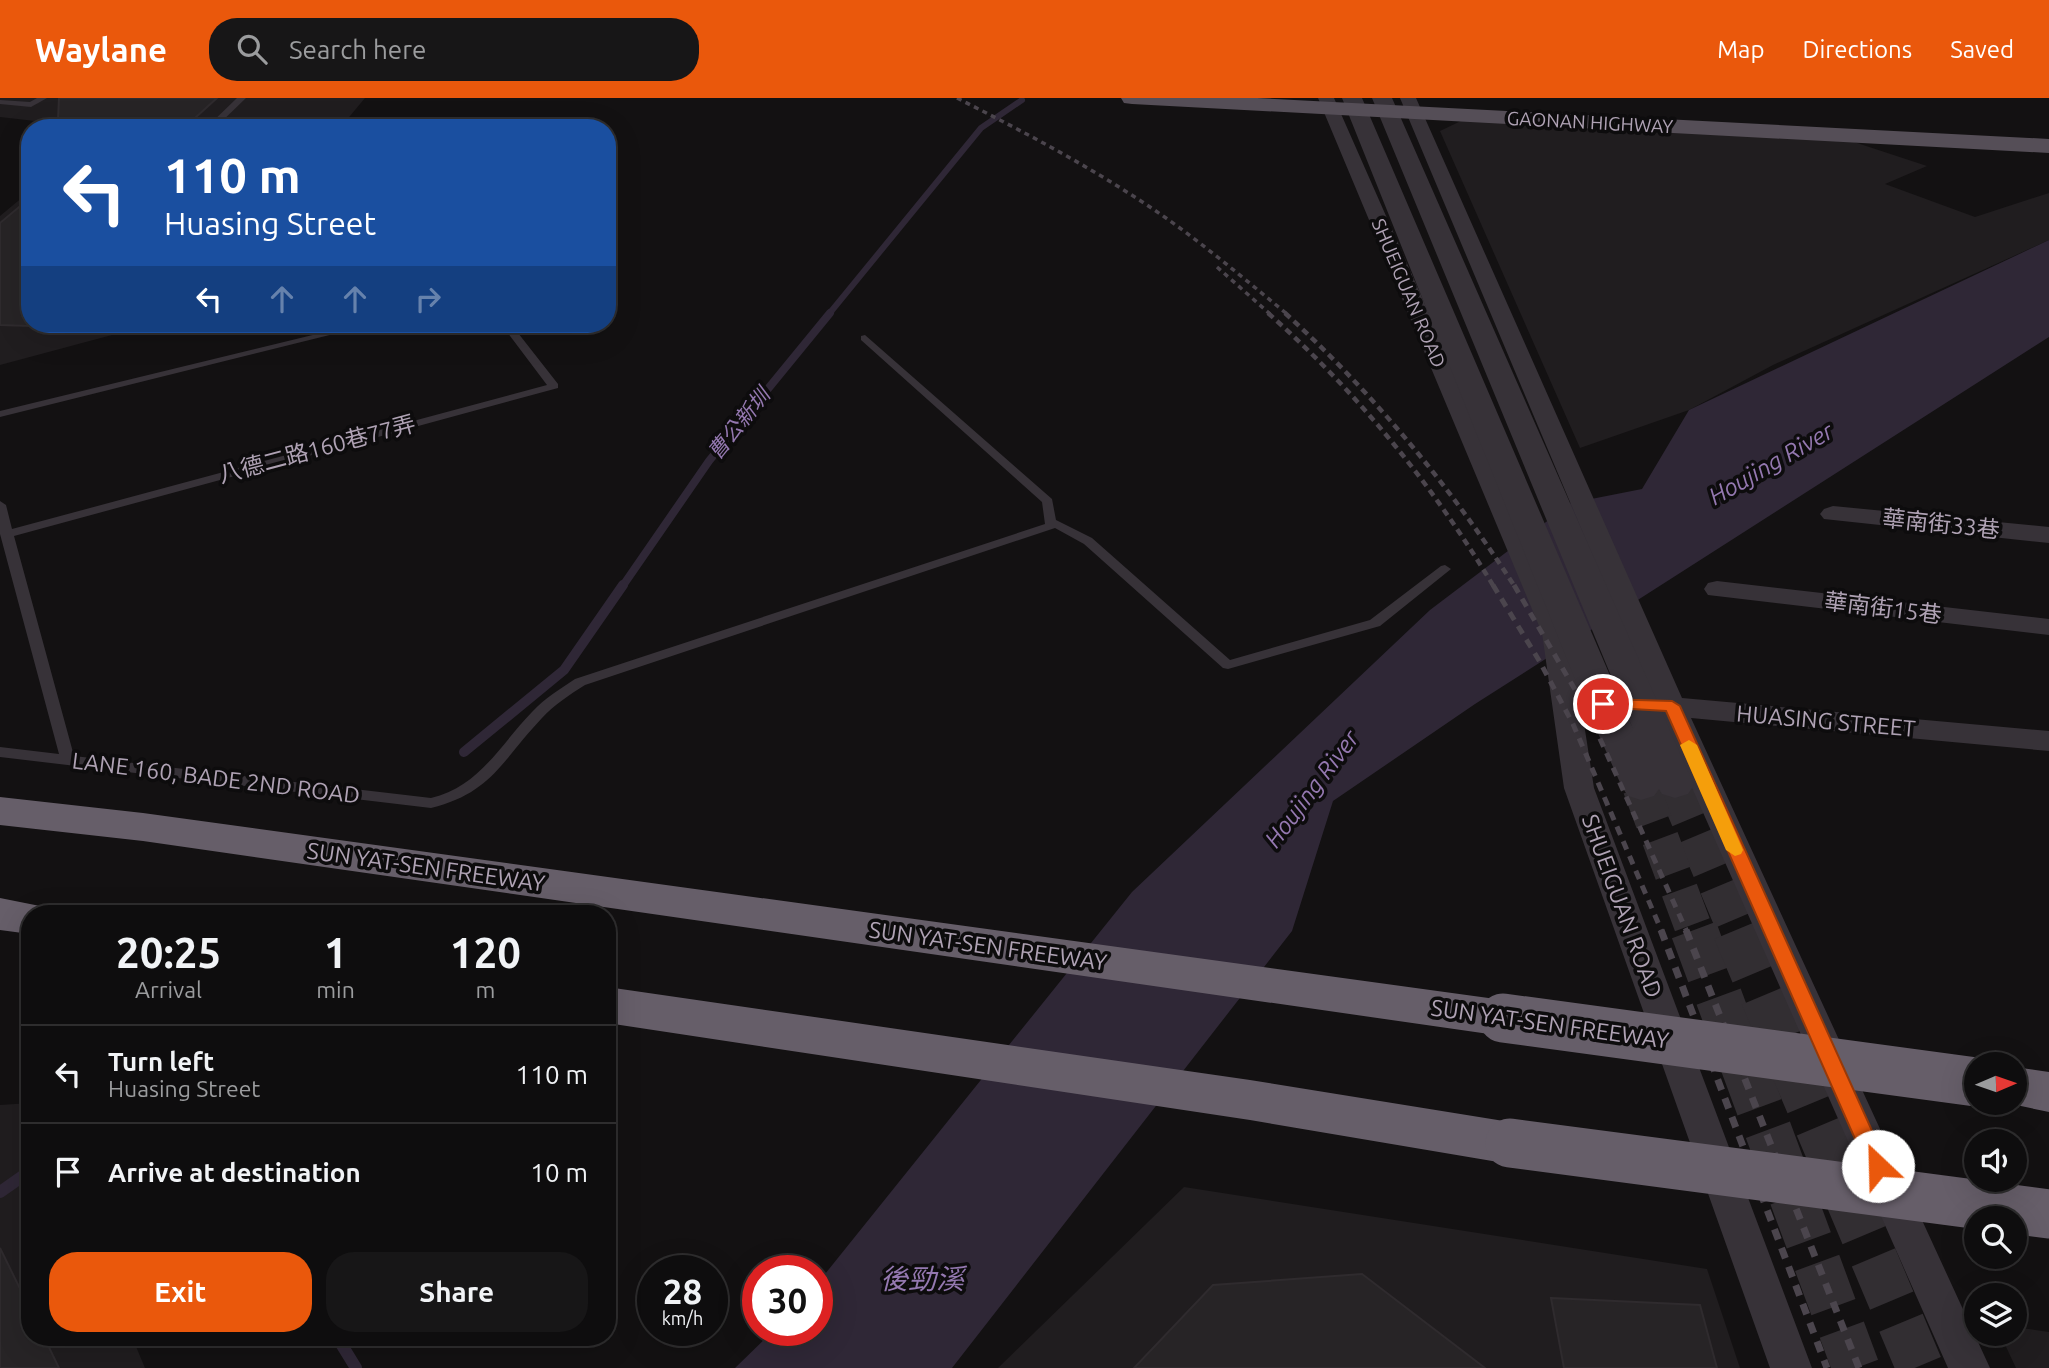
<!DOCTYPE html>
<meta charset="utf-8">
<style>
:root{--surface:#0e0d0e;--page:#171617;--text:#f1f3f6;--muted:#9b9c9e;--line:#2e2d2e;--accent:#ea580c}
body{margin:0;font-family:Ubuntu,"Noto Sans TC",sans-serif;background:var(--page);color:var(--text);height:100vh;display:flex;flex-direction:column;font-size:26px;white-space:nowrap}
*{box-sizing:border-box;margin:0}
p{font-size:23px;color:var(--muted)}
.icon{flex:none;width:38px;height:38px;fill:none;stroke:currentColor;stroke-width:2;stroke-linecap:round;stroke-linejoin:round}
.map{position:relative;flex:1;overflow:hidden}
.panel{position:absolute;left:21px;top:807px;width:595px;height:441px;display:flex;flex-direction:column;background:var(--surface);border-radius:28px;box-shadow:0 7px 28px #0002,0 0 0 2px var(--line)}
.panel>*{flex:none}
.hud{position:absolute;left:21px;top:21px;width:595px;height:214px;border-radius:28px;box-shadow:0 7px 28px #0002,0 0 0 2px var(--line);background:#1a4fa0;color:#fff;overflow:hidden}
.needle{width:46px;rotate:88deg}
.tools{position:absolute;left:1964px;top:954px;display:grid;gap:14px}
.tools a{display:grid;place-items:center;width:63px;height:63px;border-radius:50%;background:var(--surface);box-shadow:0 7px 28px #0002,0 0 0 2px var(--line);font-size:35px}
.speed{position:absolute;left:637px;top:1157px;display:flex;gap:14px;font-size:35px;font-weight:700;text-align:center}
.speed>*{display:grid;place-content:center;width:91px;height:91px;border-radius:50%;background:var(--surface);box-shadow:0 7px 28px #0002,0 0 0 2px var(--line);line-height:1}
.speed small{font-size:18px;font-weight:400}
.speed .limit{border:10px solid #d22;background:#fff;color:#111}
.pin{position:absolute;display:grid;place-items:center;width:60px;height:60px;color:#fff;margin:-30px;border:4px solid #fff;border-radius:50%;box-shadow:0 2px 7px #0007}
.me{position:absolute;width:77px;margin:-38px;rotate:336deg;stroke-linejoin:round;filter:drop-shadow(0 0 5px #0008)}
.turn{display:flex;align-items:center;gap:24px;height:147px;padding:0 28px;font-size:32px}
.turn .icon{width:91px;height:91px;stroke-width:2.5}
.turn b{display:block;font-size:49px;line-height:60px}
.lanes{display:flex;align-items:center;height:66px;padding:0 28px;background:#0003;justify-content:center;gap:35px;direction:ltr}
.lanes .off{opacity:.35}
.eta{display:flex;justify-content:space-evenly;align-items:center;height:119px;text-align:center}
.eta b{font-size:42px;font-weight:700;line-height:49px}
.primary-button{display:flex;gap:14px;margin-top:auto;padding:14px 28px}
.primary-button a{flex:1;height:80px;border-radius:28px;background:var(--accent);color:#fff;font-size:28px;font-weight:700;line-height:80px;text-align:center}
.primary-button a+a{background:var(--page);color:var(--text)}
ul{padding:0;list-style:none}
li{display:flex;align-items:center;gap:21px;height:98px;padding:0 28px;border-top:2px solid var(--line)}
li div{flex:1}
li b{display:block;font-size:26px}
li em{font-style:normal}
header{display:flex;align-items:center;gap:42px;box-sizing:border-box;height:98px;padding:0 35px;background:var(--accent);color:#fff}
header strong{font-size:33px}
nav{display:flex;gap:38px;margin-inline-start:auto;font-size:24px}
.search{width:490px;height:63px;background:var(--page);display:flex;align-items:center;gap:18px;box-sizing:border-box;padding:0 24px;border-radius:28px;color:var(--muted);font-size:26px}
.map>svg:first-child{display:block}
</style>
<header>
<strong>Waylane</strong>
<div class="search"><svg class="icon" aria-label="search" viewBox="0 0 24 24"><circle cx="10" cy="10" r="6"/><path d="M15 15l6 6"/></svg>Search here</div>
<nav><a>Map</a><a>Directions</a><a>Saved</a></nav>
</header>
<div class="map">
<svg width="2049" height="1270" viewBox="0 0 2049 1270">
<rect width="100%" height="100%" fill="#131112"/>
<!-- built -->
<g fill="#201d1f">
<path d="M0,0H365L340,30H96L0,19Z"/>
<path d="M1465,21L1854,44L1927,68L1885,86L1975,119L2049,95V142L1773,267L1689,312L1580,350L1440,33Z"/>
<path d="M30,93V226H153L0,267V118Z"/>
<path d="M30,1005V1239H132L145,1270H0V1007Z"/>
<path d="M1184,1089L1707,1171L1740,1270H998Z"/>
<path d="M2014,1229L2049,1234V1270H2016L2000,1236H2014Z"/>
</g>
<!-- water -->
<path fill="#2f2736" d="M2049,142V239L1475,606L1333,703L1292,833L952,1270H735L774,1232H817V1186L1132,794L1430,512L1571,405L1642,391L1689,312Z"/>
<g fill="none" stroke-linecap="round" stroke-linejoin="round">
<!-- stream-far3 -->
<path stroke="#2f2736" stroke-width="6" d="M829,216L981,30L1022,2"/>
<!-- stream-far2 -->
<path stroke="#2f2736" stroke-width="8" d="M622,489L709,363L830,215"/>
<!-- stream-far1 -->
<path stroke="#2f2736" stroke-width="10" d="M464,654L564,572L623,487"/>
<!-- stream -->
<g stroke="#2f2736" stroke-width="12">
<path d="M0,1094L30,1073"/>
<path d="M337,1239L356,1270"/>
</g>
</g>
<!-- building -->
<g fill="#272426" stroke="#2f2b2e" stroke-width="2">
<path d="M59,0H217L184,30H114L120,24L58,21Z"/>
<path d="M30,100V228L0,227V125Z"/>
<path d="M0,1150L30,1211V1239H44L59,1270H0Z"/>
<path d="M1362,1176L1485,1270H1134L1213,1187Z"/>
<path d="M1551,1200L1700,1207L1717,1270H1564Z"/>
</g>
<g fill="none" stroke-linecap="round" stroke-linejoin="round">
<!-- tertiary-tunnel-far1 -->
<g stroke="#322e32" stroke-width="37" stroke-dasharray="37 18" stroke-linecap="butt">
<path d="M1675,687L1737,834"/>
<path d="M1641,689L1695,834"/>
</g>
<!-- tertiary-tunnel -->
<g stroke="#322e32" stroke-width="47" stroke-dasharray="47 24" stroke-linecap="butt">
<path d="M1694,832L1856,1270"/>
<path d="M1736,832L1920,1270"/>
</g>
<!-- service -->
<g fill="#373238" fill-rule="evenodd">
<path d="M37,0H47L31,9L0,6V2L30,4Z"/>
<path d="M237,0H246L215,30H206Z"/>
<path d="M358,226H374L0,319V313Z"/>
<path d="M501,226H511L558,286V290L14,438L74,658L431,700C479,689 500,647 532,614C545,600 560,591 575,581L1045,426L1042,404L861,242V238L865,237L1052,401L1056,422L1092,440L1230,562L1370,522L1441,468L1445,467L1451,471L1380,528L1228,571L1223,570L1084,446L1055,430L585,587C569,597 554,607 542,620C502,662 492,695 431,710L0,659V649L59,656L0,436V403L6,407L12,431L547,287Z"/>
</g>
<!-- minor -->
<g fill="#373238" fill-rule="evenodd">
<path d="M1318,0H1334L1570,535L1594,690L1812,1270H1770L1564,690L1542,535Z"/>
<path d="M1400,0H1416L1682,600L2049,633V653L1691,620L1990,1270H1948L1660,617L1646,614L1641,607L1646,600L1652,599Z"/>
<path d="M1833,408L2049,429V445L1824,421L1820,416L1824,411Z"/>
<path d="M1717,483L2049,521V537L1708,497L1704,491L1708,485Z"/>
</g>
<!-- tertiary -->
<path fill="#373238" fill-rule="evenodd" d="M1342,0H1362L1633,631L1372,0H1392L1694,687L1688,696L1675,700L1662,696L1659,691L1654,698L1641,702L1628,698L1622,689L1585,606Z"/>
<!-- primary -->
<path fill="#554e57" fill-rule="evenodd" d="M1121,0H1257L2049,41V55L1132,6L1124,5Z"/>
<!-- motorway -->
<g fill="#665e69" fill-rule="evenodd">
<path d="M0,699L143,715L1503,902L1519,907L1526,920L1519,933L1503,938L143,743L0,727Z"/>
<path d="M0,800L45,809L49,816H30V836L0,832Z"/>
<path d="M607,889L1250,982L1510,1024L1527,1030L1535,1045L1527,1060L1510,1066L1250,1022L607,925Z"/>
<path d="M2014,969L2049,974V1014L2002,1004H2014Z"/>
</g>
<!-- rail-far3 -->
<g stroke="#4b454d" stroke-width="3.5" stroke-dasharray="5 4.5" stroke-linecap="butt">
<path d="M957,0C1016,30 1074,60 1130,96C1186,131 1236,174 1287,216"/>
<path d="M1217,169L1270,216"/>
</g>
<!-- rail-far2 -->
<g stroke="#4b454d" stroke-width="4.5" stroke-dasharray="7 5" stroke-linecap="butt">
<path d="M1268,215C1357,294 1433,387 1494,489"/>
<path d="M1285,215C1374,296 1450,388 1515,489"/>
</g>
<!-- rail-far1 -->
<g stroke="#4b454d" stroke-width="5" stroke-dasharray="9 7" stroke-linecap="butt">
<path d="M1493,487L1540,564L1573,626L1662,834"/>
<path d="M1514,487L1588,614L1687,834"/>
</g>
<!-- rail -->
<g stroke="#4b454d" stroke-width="7" stroke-dasharray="11 9" stroke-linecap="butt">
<path d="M1661,832L1827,1270"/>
<path d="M1686,832L1859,1270"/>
</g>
<!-- motorway-bridge -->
<g stroke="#665e69" stroke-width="49">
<path d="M1503,920L1976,984"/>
<path d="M1510,1045L2049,1116"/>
</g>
</g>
<!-- route -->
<path fill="#ea580c" stroke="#983908" stroke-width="2" d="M1603,601L1672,603L1680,608L1888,1068L1885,1074L1878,1077L1870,1074L1867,1068L1666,613L1598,609L1595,606L1598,602Z"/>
<!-- slow -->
<path fill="#f59e0b" d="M1689,642L1697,647L1743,752L1741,756L1735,758L1726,752L1680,647Z"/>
<g text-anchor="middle" stroke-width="7" stroke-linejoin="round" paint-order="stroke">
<!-- far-street labels -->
<g font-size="19" fill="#afa2b4" stroke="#0d0c0d">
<text transform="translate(1590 24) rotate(3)" y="7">GAONAN HIGHWAY</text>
<text transform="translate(1409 195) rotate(67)" y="7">SHUEIGUAN ROAD</text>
</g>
<!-- far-water labels -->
<g font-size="21" font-style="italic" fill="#9478b0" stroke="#0d0c0d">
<text transform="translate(739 326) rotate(-51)" y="7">曹公新圳</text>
</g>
<!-- street labels -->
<g font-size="23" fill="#afa2b4" stroke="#0d0c0d">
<text transform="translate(317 351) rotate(-15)" y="8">八德二路160巷77弄</text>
<text transform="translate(1941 426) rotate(6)" y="8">華南街33巷</text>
<text transform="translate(1883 510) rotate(7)" y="8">華南街15巷</text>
<text transform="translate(1826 623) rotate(5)" y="8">HUASING STREET</text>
<text transform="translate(216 680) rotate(7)" y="8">LANE 160, BADE 2ND ROAD</text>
<text transform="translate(426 769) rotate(8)" y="8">SUN YAT-SEN FREEWAY</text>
<text transform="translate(1622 808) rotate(70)" y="8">SHUEIGUAN ROAD</text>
<text transform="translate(988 848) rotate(8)" y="8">SUN YAT-SEN FREEWAY</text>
<text transform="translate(1550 926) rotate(8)" y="8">SUN YAT-SEN FREEWAY</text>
</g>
<!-- water labels -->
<g font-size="24" font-style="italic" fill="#9478b0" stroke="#0d0c0d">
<text transform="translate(1771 366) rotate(-30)" y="8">Houjing River</text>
<text transform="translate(1312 691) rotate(-53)" y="8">Houjing River</text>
</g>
<!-- near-water labels -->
<g font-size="28" font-style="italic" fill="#9478b0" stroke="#0d0c0d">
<text x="922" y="1191">後勁溪</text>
</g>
</g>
</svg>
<div class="tools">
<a><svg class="needle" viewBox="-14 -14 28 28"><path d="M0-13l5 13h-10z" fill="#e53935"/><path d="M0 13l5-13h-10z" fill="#9b9c9e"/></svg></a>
<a><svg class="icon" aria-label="sound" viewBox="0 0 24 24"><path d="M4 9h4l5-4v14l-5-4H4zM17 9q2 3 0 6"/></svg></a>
<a><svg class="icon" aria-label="search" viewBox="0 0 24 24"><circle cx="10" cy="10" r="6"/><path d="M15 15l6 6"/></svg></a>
<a><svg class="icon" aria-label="layers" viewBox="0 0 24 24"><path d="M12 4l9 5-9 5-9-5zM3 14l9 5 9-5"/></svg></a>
</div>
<div class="speed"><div>28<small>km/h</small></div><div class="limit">30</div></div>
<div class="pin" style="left:1603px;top:606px;background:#d93025"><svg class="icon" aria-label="arrive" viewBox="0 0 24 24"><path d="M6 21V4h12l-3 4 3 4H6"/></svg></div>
<svg class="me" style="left:1878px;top:1068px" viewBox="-20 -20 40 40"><circle r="19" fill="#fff"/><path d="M0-13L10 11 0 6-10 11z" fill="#ea580c"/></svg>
<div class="hud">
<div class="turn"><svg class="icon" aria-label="left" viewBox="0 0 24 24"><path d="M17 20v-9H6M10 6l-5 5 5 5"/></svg><div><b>110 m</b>Huasing Street</div></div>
<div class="lanes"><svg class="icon" aria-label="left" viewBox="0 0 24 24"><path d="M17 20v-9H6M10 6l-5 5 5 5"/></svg><svg class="icon off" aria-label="ahead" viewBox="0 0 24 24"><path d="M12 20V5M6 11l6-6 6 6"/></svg><svg class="icon off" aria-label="ahead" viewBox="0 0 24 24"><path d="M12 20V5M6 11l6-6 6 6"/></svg><svg class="icon off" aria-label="right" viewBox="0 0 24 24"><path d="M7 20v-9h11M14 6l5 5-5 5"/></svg></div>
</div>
<section class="panel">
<div class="eta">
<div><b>20:25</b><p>Arrival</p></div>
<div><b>1</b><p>min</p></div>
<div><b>120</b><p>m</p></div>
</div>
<ul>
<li><svg class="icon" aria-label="left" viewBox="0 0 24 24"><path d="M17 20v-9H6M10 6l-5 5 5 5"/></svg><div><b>Turn left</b><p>Huasing Street</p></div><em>110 m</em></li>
<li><svg class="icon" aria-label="arrive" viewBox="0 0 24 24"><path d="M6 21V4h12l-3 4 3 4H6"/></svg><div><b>Arrive at destination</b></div><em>10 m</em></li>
</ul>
<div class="primary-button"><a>Exit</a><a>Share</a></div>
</section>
</div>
